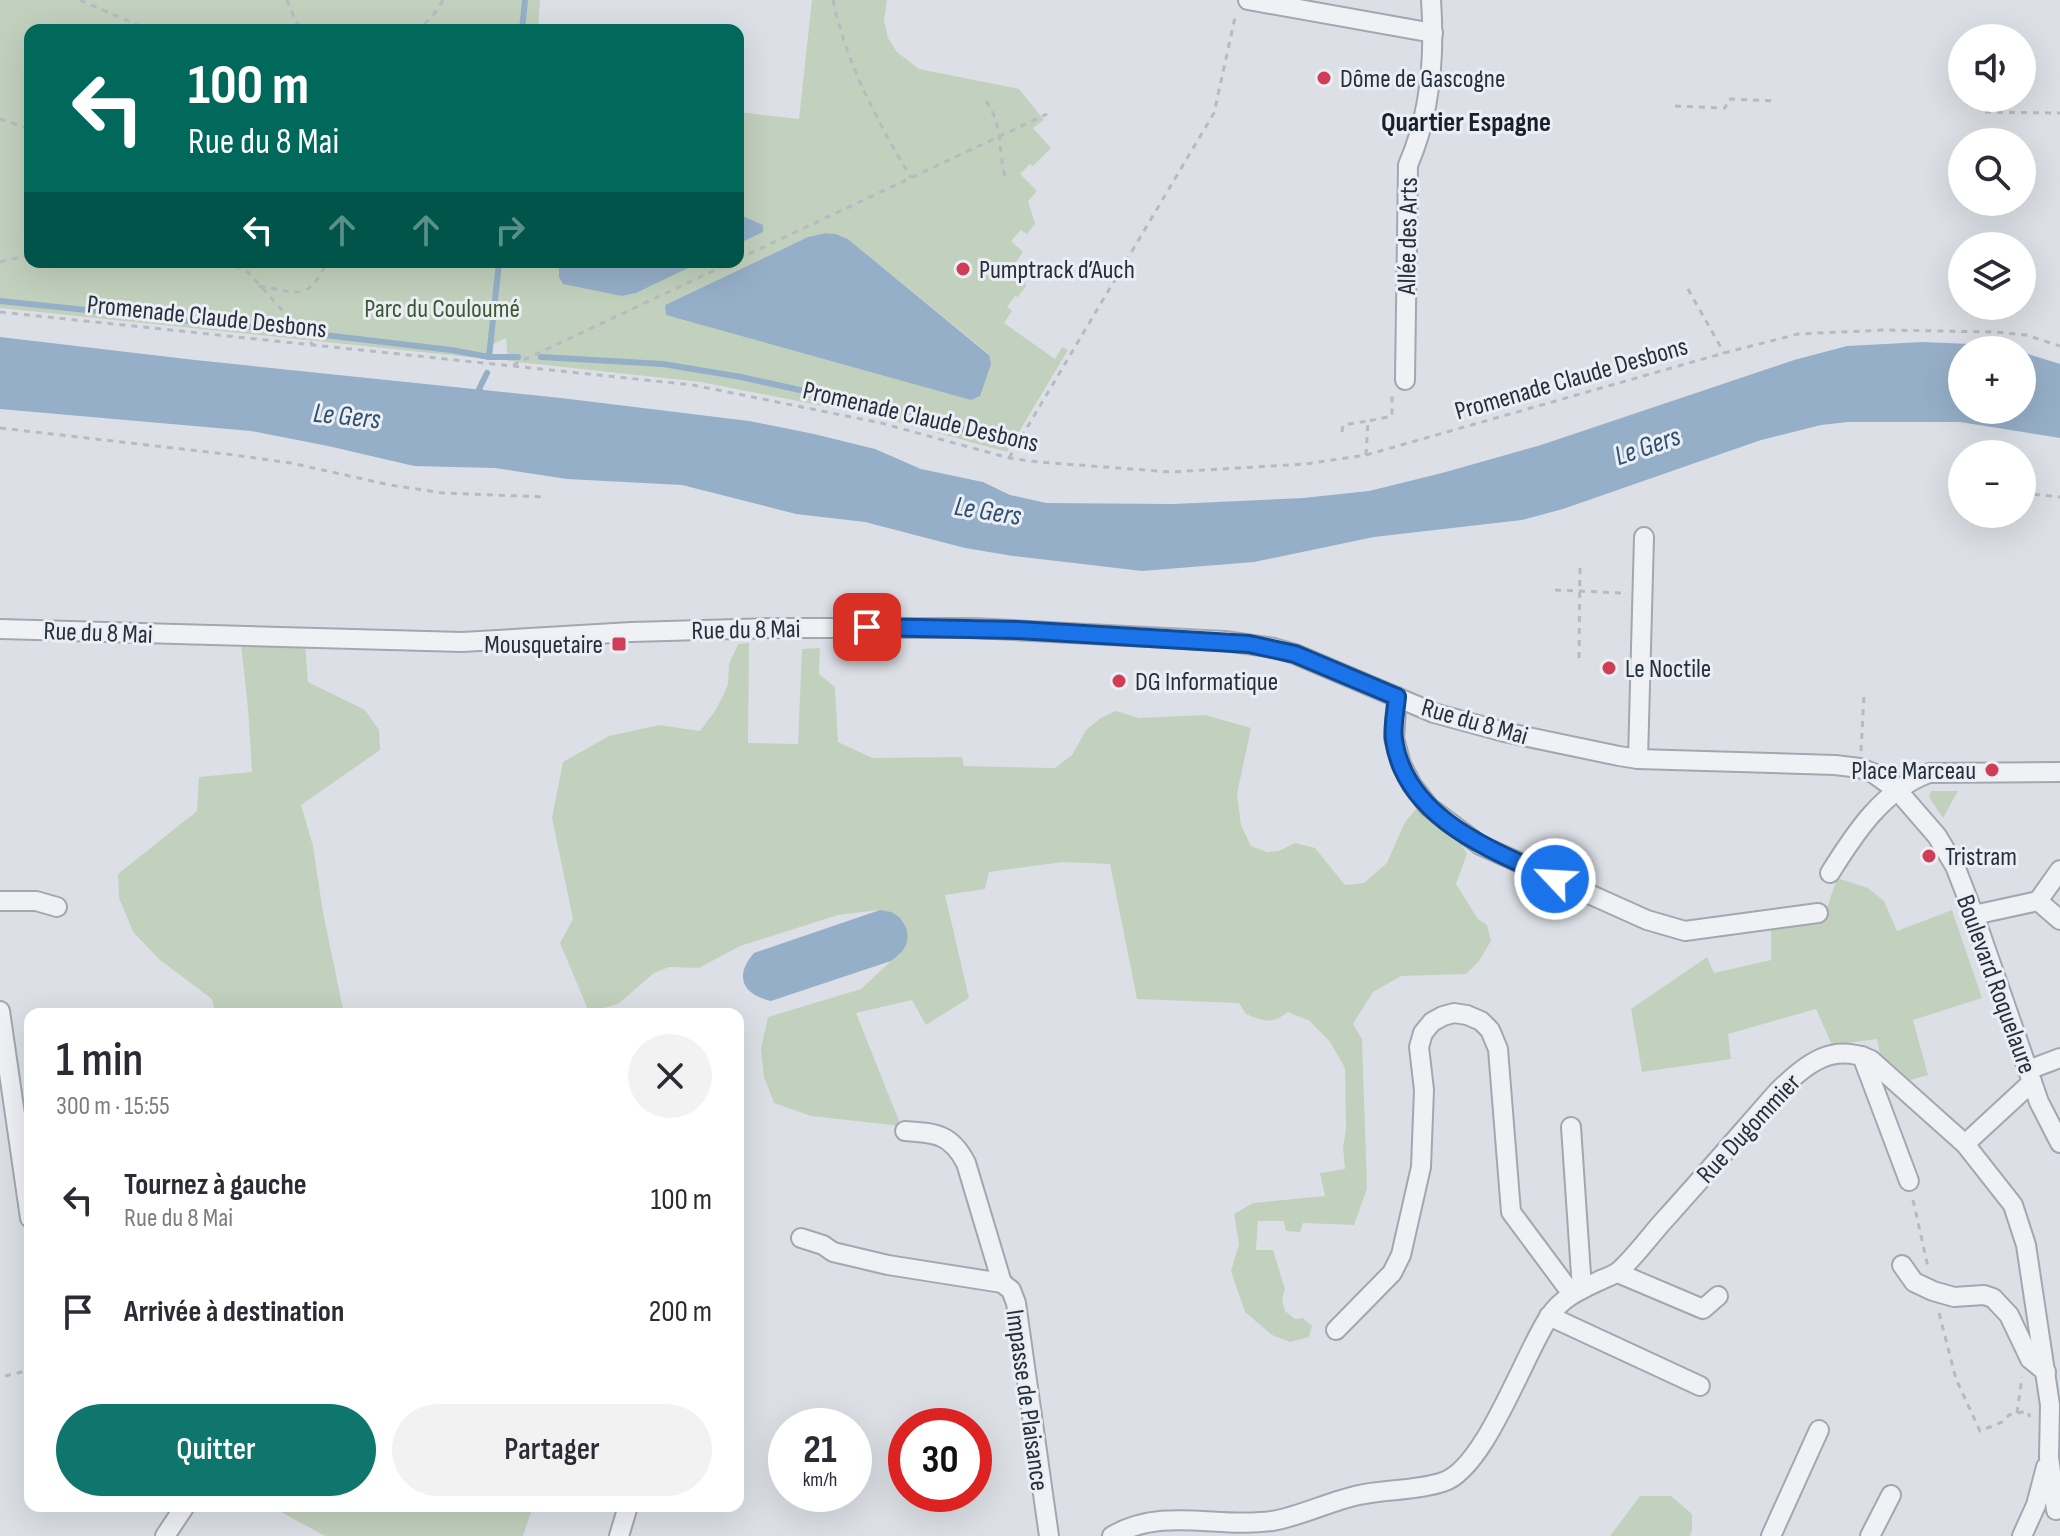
<!DOCTYPE html>
<html lang="fr">
<meta charset="utf-8">
<style>
:root{--surface:#fff;--page:#f2f2f3;--text:#2b2b33;--muted:#7c7c81;--accent:#0f766e}
body{margin:0;font-family:"Sofia Sans Condensed",sans-serif;background:var(--page);color:var(--text);height:100vh;display:flex;flex-direction:column;font-size:30px;white-space:nowrap}
*{box-sizing:border-box;margin:0}
p{font-size:26px;color:var(--muted)}
.icon{flex:none;width:44px;height:44px;fill:none;stroke:currentColor;stroke-width:2;stroke-linecap:round;stroke-linejoin:round}
.map{position:relative;flex:1;overflow:hidden}
.sheet{position:absolute;left:24px;top:1008px;width:720px;height:504px;display:flex;flex-direction:column;background:var(--surface);border-radius:16px;box-shadow:0 8px 32px #0002}
.sheet>*{flex:none}
.hud{position:absolute;left:24px;top:24px;width:720px;height:244px;border-radius:16px;box-shadow:0 8px 32px #0002;background:#00695c;color:#fff;overflow:hidden}
.tools{position:absolute;left:1948px;top:24px;display:grid;gap:16px}
.tools a{display:grid;place-items:center;width:88px;height:88px;border-radius:50%;background:var(--surface);box-shadow:0 8px 32px #0002;font-size:40px}
.speed{position:absolute;left:768px;top:1408px;display:flex;gap:16px;font-size:40px;font-weight:700;text-align:center}
.speed>*{display:grid;place-content:center;width:104px;height:104px;border-radius:50%;background:var(--surface);box-shadow:0 8px 32px #0002;line-height:1}
.speed small{font-size:20px;font-weight:400}
.speed .limit{border:12px solid #d22;background:#fff;color:#111}
.pin{position:absolute;display:grid;place-items:center;width:68px;height:68px;color:#fff;margin:-34px;border-radius:16px;box-shadow:0 4px 12px #0006}
.me{position:absolute;width:88px;margin:-44px;rotate:295deg;stroke-linejoin:round;filter:drop-shadow(0 0 6px #0008)}
.turn{display:flex;align-items:center;gap:28px;height:168px;padding:0 32px;font-size:36px}
.turn .icon{width:104px;height:104px;stroke-width:2.5}
.turn b{display:block;font-size:56px;line-height:68px}
.lanes{display:flex;align-items:center;height:76px;padding:0 32px;background:#0003;justify-content:center;gap:40px;direction:ltr}
.lanes .off{opacity:.35}
.round{display:grid;place-items:center;flex:none;width:84px;height:84px;border-radius:42px;background:var(--page)}
.headline{display:flex;align-items:center;justify-content:space-between;height:136px;padding:0 32px}
h1{font-size:48px;font-weight:600;line-height:60px}
.action{display:flex;gap:16px;margin-top:auto;padding:16px 32px}
.action a{flex:1;height:92px;border-radius:48px;background:var(--accent);color:#fff;font-size:32px;font-weight:600;line-height:92px;text-align:center}
.action a+a{background:var(--page);color:var(--text)}
ul{padding:0;list-style:none}
li{display:flex;align-items:center;gap:24px;height:112px;padding:0 32px}
li div{flex:1}
li b{display:block;font-size:30px}
li em{font-style:normal}
.map>svg:first-child{display:block}
</style>
<div class="map">
<svg width="2060" height="1536" viewBox="0 0 2060 1536">
<rect width="100%" height="100%" fill="#dce0e6"/>
<!-- green -->
<g fill="#c2d1bd" fill-rule="evenodd">
<path d="M0,0H540L538,30H30V262H559L558,267L622,296L636,293L701,262H738V244L762,232L763,226L738,214V112L799,119L812,0H887L884,20L888,38L897,52L919,69L1019,89L1044,120L1033,128L1051,148L1033,166L1030,164L1020,174L1037,191L1028,201L1035,224L1027,234L1021,230L1011,241L1023,252L1015,263L1026,286L1018,297L1015,296L1007,307L1012,311L1004,323L1055,359L1062,347L1068,350L1007,452L884,418L701,382L508,361L506,338L489,346L488,359L0,308ZM826,233L836,234L848,239L989,354L665,305L808,237Z"/>
<path d="M749,643L748,743L798,744L802,649L820,648L819,674L835,687L838,742L872,758L962,757L964,766L1055,768L1072,755L1086,730L1101,718L1116,711L1139,718L1205,715L1251,728L1237,794L1241,825L1251,846L1267,852L1279,851L1295,843L1315,848L1345,885L1364,883L1387,863L1405,822L1418,807L1457,837L1467,854L1456,884L1478,919L1487,925L1491,941L1479,961L1466,974L1401,976L1373,992L1353,1024L1362,1039L1367,1189L1354,1225L1303,1223L1300,1232L1286,1231L1284,1221H1258L1256,1250H1273L1285,1289L1282,1299L1285,1311L1295,1319L1303,1318L1312,1326L1309,1337L1290,1342L1272,1335L1245,1312L1231,1271L1239,1244L1234,1214L1253,1203L1325,1196L1320,1173L1345,1169L1343,1148L1346,1129L1345,1068L1330,1042L1310,1021L1288,1012C1272,1025 1263,1021 1246,1014L1239,1003L1137,999L1110,864L1063,862L989,872L985,889L945,895L969,998L926,1025L912,1000L856,1013L901,1126L811,1116L774,1103L764,1077L761,1049L768,1017L861,989L891,961L900,955L903,921L896,914L880,910L838,915L740,946L699,968L669,967L654,973L618,1004L589,1012L560,943L573,919L552,818L563,762L609,736L659,725L700,731L715,711L723,696L728,684L729,664L738,644Z"/>
<path d="M241,644L305,645L308,682L365,710L379,730L380,750L301,805L313,846L323,912L344,1014H216L212,999L160,960L133,932L119,898L118,874L197,811L199,777L252,772L248,709Z"/>
<path d="M1931,791H1958L1943,818L1929,797Z"/>
<path d="M1837,878L1868,888L1884,901L1897,931L1952,910L1982,998L1913,1020L1928,1075L1907,1081L1880,1054L1877,1039L1832,1045L1816,1009L1728,1034L1731,1059L1642,1072L1631,1009L1707,957L1714,973L1771,960V928L1823,920Z"/>
<path d="M1640,1496H1671L1692,1514V1530L1690,1536H1610Z"/>
<path d="M270,1506H533L523,1536H325Z"/>
</g>
<!-- water -->
<g fill="#96afc8">
<path d="M738,214L763,225V232L738,244Z"/>
<path d="M826,233L836,234L848,239L989,355L991,364L980,396L971,400L666,315L665,305L808,237Z"/>
<path d="M559,262H701L636,293L622,296L563,284L559,277Z"/>
<path d="M0,337L195,360L561,398L749,421L814,434L875,449L921,469L983,482L1010,495L1046,503L1173,504L1303,498L1369,491L1442,473L1541,445L1794,360L1847,346L1922,342L1996,345L2015,350H1962V410H2022V352L2060,364V438L1960,422H1848L1821,425L1761,440L1563,509L1522,520L1374,537L1254,562L1142,571L1013,556L965,548L865,522L796,514L682,485L567,479L495,468L414,466L328,446L251,431L0,409Z"/>
<path d="M880,910C885,911 889,911 893,913C900,916 903,921 906,928C911,943 903,953 891,961L771,1001C742,994 734,976 754,953Z"/>
</g>
<g fill="none" stroke-linecap="round" stroke-linejoin="round">
<!-- stream -->
<g stroke="#96afc8" stroke-width="6">
<path d="M522,30L525,0"/>
<path d="M0,301L296,332"/>
<path d="M316,334L451,350L489,357H518"/>
<path d="M489,357L499,262"/>
<path d="M541,357L663,364L741,377L909,414L1006,441"/>
<path d="M483,394L479,389L487,373"/>
</g>
<defs>
<g id="minor">
<path d="M1248,0L1433,33"/>
<path d="M1405,380L1408,165C1431,113 1435,56 1431,0"/>
<path d="M0,629L462,642L631,632L774,628H973L1225,641L1274,648L1295,654L1434,713L1504,732L1619,756L1638,759L1835,765L1860,768L1873,773L1898,791L1937,836L1955,866L1974,915L2039,1102L2060,1143"/>
<path d="M1397,697L1394,738L1401,764L1412,785L1429,807L1480,845L1647,920L1685,931L1818,913"/>
<path d="M1638,759L1644,537"/>
<path d="M1830,873C1855,833 1883,790 1929,773L2060,772"/>
<path d="M0,901H36L57,907"/>
<path d="M2038,901L2060,870"/>
<path d="M1974,915L2038,901L2060,920"/>
<path d="M0,1011L30,1218"/>
<path d="M1862,1056L1909,1181"/>
<path d="M2028,1070L2060,1058"/>
<path d="M1571,1127L1582,1289"/>
<path d="M905,1131C936,1133 951,1134 966,1163L1002,1283"/>
<path d="M1965,1144L2013,1205L2026,1245L2050,1405L2049,1457L2056,1510"/>
<path d="M801,1238L823,1245L833,1252L888,1265L1002,1283L1011,1290L1016,1303L1049,1536"/>
<path d="M1902,1265L1914,1282L1933,1291L1954,1297L1984,1295L1993,1298L2009,1315L2030,1359L2046,1372"/>
<path d="M1618,1273L1703,1309L1718,1296"/>
<path d="M1549,1316L1700,1386"/>
<path d="M1336,1330L1392,1273L1401,1255L1421,1167L1424,1090L1419,1047L1423,1033L1432,1022L1443,1016L1454,1013L1467,1015L1481,1021L1490,1030L1498,1049L1511,1212L1572,1294"/>
<path d="M165,1536L185,1506"/>
<path d="M619,1536L628,1506"/>
<path d="M1112,1536C1164,1506 1218,1529 1272,1521C1302,1516 1330,1501 1359,1495C1386,1489 1416,1491 1443,1482C1485,1469 1524,1354 1549,1317C1562,1297 1582,1289 1603,1279C1608,1277 1614,1275 1619,1271C1635,1257 1652,1233 1667,1217C1705,1175 1742,1132 1779,1090C1807,1064 1832,1042 1871,1060L1965,1144L2032,1082"/>
<path d="M1771,1536L1819,1430"/>
<path d="M1870,1536L1891,1495"/>
<path d="M2022,1536L2036,1505L2046,1467"/>
</g>
</defs>
<!-- minor casing -->
<use href="#minor" stroke="#a2a7b0" stroke-width="22"/>
<!-- path -->
<g stroke="#b7bbc1" stroke-width="3" stroke-dasharray="6 6" stroke-linecap="butt">
<path d="M80,0L149,30"/>
<path d="M287,0L295,20L303,30"/>
<path d="M833,0C846,64 878,122 911,178"/>
<path d="M294,30L295,20"/>
<path d="M414,30C427,24 437,12 443,0"/>
<path d="M986,101C1003,123 998,151 1005,177"/>
<path d="M1675,106L1725,108L1729,99L1776,101"/>
<path d="M1985,112L2060,113"/>
<path d="M0,119L30,129"/>
<path d="M738,259L1047,114"/>
<path d="M0,262L30,255"/>
<path d="M199,262L237,267L248,272L313,345"/>
<path d="M259,286C298,293 308,302 327,262"/>
<path d="M1688,289L1724,353"/>
<path d="M0,312L693,385L881,423L1009,458L1038,462L1171,472L1306,464L1366,455L1724,353L1798,334L1885,330L1995,332L2026,335L2060,346"/>
<path d="M513,365L732,262"/>
<path d="M0,428L234,455L291,463L390,485L443,493L546,497"/>
<path d="M1342,432L1343,425L1368,421"/>
<path d="M1366,455L1368,421L1392,416V395"/>
<path d="M1009,458L1214,113L1236,13"/>
<path d="M2022,493L2060,497"/>
<path d="M1555,590L1623,593"/>
<path d="M1579,658L1580,566"/>
<path d="M1861,751L1864,695"/>
<path d="M1913,1200L1928,1267"/>
<path d="M1939,1313L1956,1379L1980,1431L2002,1422L2009,1415L2027,1411L2030,1417"/>
<path d="M5,1376L30,1370"/>
<path d="M2017,1413L2022,1377"/>
</g>
<!-- minor -->
<use href="#minor" stroke="#eff1f5" stroke-width="18"/>
</g>
<g fill="none" stroke-linecap="round" stroke-linejoin="round">
<defs>
<path id="route" d="M867,627L1018,630L1249,644L1295,654L1397,697C1396,710 1392,726 1394,740C1406,819 1492,850 1555,879"/>
</defs>
<!-- route casing -->
<use href="#route" stroke="#114b97" stroke-width="20"/>
<!-- route -->
<use href="#route" stroke="#1a73e8" stroke-width="14"/>
</g>
<!-- markers -->
<g fill="#d03d57" stroke="#ebeff4" stroke-width="3">
<circle cx="1324" cy="78" r="8"/>
<circle cx="963" cy="269" r="8"/>
<rect x="611" y="636" width="16" height="16" rx="4"/>
<circle cx="1609" cy="668" r="8"/>
<circle cx="1119" cy="681" r="8"/>
<circle cx="1992" cy="770" r="8"/>
<circle cx="1929" cy="856" r="8"/>
</g>
<g text-anchor="middle" stroke-width="6" stroke-linejoin="round" paint-order="stroke">
<!-- poi labels -->
<g font-size="26" fill="#262f3d" stroke="#ebeff4" text-anchor="start">
<text x="1340" y="87">Dôme de Gascogne</text>
<text x="979" y="278">Pumptrack d’Auch</text>
<text x="603" y="653" text-anchor="end">Mousquetaire</text>
<text x="1625" y="677">Le Noctile</text>
<text x="1135" y="690">DG Informatique</text>
<text x="1976" y="779" text-anchor="end">Place Marceau</text>
<text x="1945" y="865">Tristram</text>
</g>
<!-- street labels -->
<g font-size="26" fill="#262f3d" stroke="#ebeff4">
<text transform="translate(1407 236) rotate(-89)" y="9">Allée des Arts</text>
<text transform="translate(207 316) rotate(6)" y="9">Promenade Claude Desbons</text>
<text transform="translate(1571 378) rotate(-16)" y="9">Promenade Claude Desbons</text>
<text transform="translate(921 416) rotate(13)" y="9">Promenade Claude Desbons</text>
<text transform="translate(746 629) rotate(-1)" y="9">Rue du 8 Mai</text>
<text transform="translate(98 632) rotate(2)" y="9">Rue du 8 Mai</text>
<text transform="translate(1475 721) rotate(16)" y="9">Rue du 8 Mai</text>
<text transform="translate(1997 984) rotate(70)" y="9">Boulevard Roquelaure</text>
<text transform="translate(1748 1128) rotate(-47)" y="9">Rue Dugommier</text>
<text transform="translate(1028 1400) rotate(82)" y="9">Impasse de Plaisance</text>
</g>
<!-- park labels -->
<g font-size="26" fill="#3b5933" stroke="#ebeff4">
<text x="442" y="317">Parc du Couloumé</text>
</g>
<!-- neighbourhood labels -->
<g font-size="28" font-weight="bold" fill="#18202d" stroke="#ebeff4">
<text x="1466" y="131">Quartier Espagne</text>
</g>
<!-- water labels -->
<g font-size="28" font-style="italic" fill="#2f4f71" stroke="#ebeff4">
<text transform="translate(347 415) rotate(6)" y="10">Le Gers</text>
<text transform="translate(1647 445) rotate(-19)" y="10">Le Gers</text>
<text transform="translate(988 510) rotate(9)" y="10">Le Gers</text>
</g>
</g>
</svg>
<div class="tools">
<a><svg class="icon" aria-label="sound" viewBox="0 0 24 24"><path d="M4 9h4l5-4v14l-5-4H4zM17 9q2 3 0 6"/></svg></a>
<a><svg class="icon" aria-label="search" viewBox="0 0 24 24"><circle cx="10" cy="10" r="6"/><path d="M15 15l6 6"/></svg></a>
<a><svg class="icon" aria-label="layers" viewBox="0 0 24 24"><path d="M12 4l9 5-9 5-9-5zM3 14l9 5 9-5"/></svg></a>
<a>+</a>
<a>−</a>
</div>
<div class="speed"><div>21<small>km/h</small></div><div class="limit">30</div></div>
<div class="pin" style="left:867px;top:627px;background:#d93025"><svg class="icon" aria-label="arrive" viewBox="0 0 24 24"><path d="M6 21V4h12l-3 4 3 4H6"/></svg></div>
<svg class="me" style="left:1555px;top:879px" viewBox="-20 -20 40 40"><circle r="17" fill="#1a73e8" stroke="#fff" stroke-width="3"/><path d="M0-11L8 9 0 5-8 9z" fill="#fff"/></svg>
<div class="hud">
<div class="turn"><svg class="icon" aria-label="left" viewBox="0 0 24 24"><path d="M17 20v-9H6M10 6l-5 5 5 5"/></svg><div><b>100 m</b>Rue du 8 Mai</div></div>
<div class="lanes"><svg class="icon" aria-label="left" viewBox="0 0 24 24"><path d="M17 20v-9H6M10 6l-5 5 5 5"/></svg><svg class="icon off" aria-label="ahead" viewBox="0 0 24 24"><path d="M12 20V5M6 11l6-6 6 6"/></svg><svg class="icon off" aria-label="ahead" viewBox="0 0 24 24"><path d="M12 20V5M6 11l6-6 6 6"/></svg><svg class="icon off" aria-label="right" viewBox="0 0 24 24"><path d="M7 20v-9h11M14 6l5 5-5 5"/></svg></div>
</div>
<section class="sheet">
<div class="headline"><div><h1>1 min</h1><p>300 m · 15:55</p></div><a class="round"><svg class="icon" aria-label="close" viewBox="0 0 24 24"><path d="M6 6l12 12M18 6L6 18"/></svg></a></div>
<ul>
<li><svg class="icon" aria-label="left" viewBox="0 0 24 24"><path d="M17 20v-9H6M10 6l-5 5 5 5"/></svg><div><b>Tournez à gauche</b><p>Rue du 8 Mai</p></div><em>100 m</em></li>
<li><svg class="icon" aria-label="arrive" viewBox="0 0 24 24"><path d="M6 21V4h12l-3 4 3 4H6"/></svg><div><b>Arrivée à destination</b></div><em>200 m</em></li>
</ul>
<div class="action"><a>Quitter</a><a>Partager</a></div>
</section>
</div>
